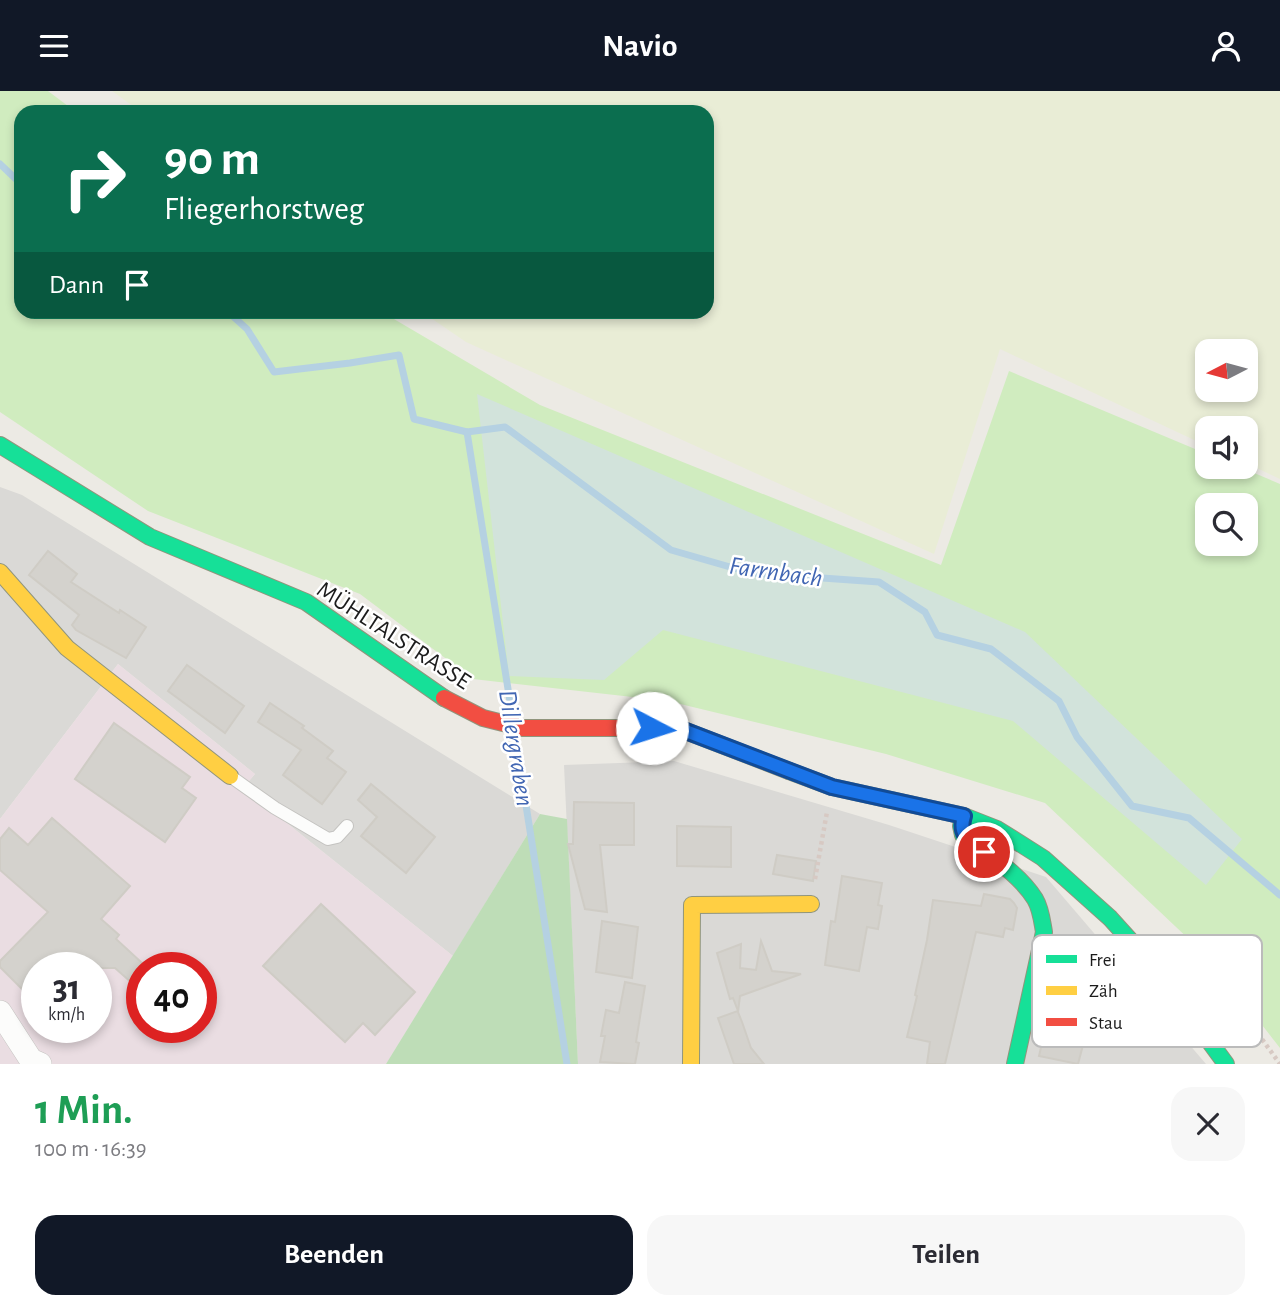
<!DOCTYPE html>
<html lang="de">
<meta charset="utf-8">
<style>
:root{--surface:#fff;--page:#f7f7f7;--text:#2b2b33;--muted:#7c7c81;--accent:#111827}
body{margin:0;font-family:"Alegreya Sans",sans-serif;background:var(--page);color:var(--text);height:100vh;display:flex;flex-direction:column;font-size:26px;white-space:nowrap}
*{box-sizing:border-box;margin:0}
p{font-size:23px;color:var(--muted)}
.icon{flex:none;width:38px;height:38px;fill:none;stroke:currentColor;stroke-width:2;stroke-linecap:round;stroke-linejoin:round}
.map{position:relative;height:973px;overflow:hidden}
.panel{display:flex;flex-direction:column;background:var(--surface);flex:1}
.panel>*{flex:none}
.top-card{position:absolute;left:14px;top:14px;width:700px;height:214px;border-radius:21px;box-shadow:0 4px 10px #0003;background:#0b6e4f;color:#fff;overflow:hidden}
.needle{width:46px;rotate:264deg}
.buttons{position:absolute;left:1195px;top:248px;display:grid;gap:14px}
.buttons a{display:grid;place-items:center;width:63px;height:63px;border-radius:14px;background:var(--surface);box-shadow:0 4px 10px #0003;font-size:35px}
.speed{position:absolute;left:21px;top:861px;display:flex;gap:14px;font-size:35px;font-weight:700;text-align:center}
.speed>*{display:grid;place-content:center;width:91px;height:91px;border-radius:50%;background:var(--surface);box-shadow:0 4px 10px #0003;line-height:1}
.speed small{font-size:18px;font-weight:400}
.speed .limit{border:10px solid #d22;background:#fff;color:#111}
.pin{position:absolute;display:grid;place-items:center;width:60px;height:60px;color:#fff;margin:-30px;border:4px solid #fff;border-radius:50%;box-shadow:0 2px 7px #0007}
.me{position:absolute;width:77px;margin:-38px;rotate:95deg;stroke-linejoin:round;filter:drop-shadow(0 0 5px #0008)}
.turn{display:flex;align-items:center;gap:24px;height:147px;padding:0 35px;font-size:32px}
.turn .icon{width:91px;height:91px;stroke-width:2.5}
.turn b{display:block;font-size:49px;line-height:60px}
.then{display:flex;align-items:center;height:66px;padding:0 35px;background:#0003;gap:14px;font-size:26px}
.round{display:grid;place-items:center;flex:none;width:74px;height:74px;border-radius:21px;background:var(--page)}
.overview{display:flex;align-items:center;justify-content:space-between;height:119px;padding:0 35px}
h1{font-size:42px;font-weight:600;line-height:52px;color:#1e9e55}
.cta{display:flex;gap:14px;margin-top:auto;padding:14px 35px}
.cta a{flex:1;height:80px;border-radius:21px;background:var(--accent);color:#fff;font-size:28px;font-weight:600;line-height:80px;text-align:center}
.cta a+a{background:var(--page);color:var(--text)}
header{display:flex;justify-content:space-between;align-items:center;height:91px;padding:0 35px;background:var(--accent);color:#fff;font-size:32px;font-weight:600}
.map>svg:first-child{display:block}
</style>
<header><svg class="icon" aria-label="menu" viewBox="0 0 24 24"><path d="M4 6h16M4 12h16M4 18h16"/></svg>Navio<svg class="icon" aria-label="person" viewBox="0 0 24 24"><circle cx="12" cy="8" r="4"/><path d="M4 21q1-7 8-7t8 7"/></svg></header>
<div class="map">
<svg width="1280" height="973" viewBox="0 0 1280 973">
<rect width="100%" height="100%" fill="#eceae4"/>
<!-- residential -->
<g fill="#dad9d6">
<path d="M0,396L22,404L540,723L453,865L243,697L255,683L118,573L0,728Z"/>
<path d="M674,670L889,734L1046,786L1206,973H578L564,674Z"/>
</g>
<!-- industrial -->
<path fill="#eadde2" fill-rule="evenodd" d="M118,573L255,683L243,697L453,865L386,973H0V728ZM37,877H96V936H37ZM142,877H201V936H142Z"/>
<!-- farmland -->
<path fill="#e9edd6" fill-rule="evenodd" d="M112,0H1280V388L1246,372V338H1208L1207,355L1000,258L934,463L466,251L422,221L707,220V21H141ZM1208,261H1246V299H1208Z"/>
<!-- grass -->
<path fill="#d0ecbf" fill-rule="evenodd" d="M0,0H48L76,21H21V220L382,221L540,314L941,474L1009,280L1207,363L1208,376H1240L1280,393V957L1213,871L1045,712L886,663L668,610L473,588L360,503L148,420L0,321ZM1208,415H1246V453H1208Z"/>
<!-- forest -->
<path fill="#beddb7" d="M540,723L567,728L578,973H386Z"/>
<!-- wetland -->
<path fill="#d2e3db" d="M477,303L1025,541L1242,748L1206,794L1013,630L663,539L604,589L509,585Z"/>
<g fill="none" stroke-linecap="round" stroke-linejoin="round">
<!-- stream -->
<g stroke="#b5d1e2" stroke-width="7">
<path d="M0,73L21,93"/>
<path d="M227,220L247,238L274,281L350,272L399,264L414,328L467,341L505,336L671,459L751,482L879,491L925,521L937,544L991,558L1059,610L1077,646L1132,715L1189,727L1280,804"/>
<path d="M467,341L512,623"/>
<path d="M515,645L567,973"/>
</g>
</g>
<!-- building -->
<g fill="#d4d2cd" stroke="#cfccc5" stroke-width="2">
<path d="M48,460L77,483L71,491L119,522L120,519L146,536L126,567L76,539L72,534L79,524L29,484Z"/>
<path d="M187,574L244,615L225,642L168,600Z"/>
<path d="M270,612L304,635L302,637L333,660L327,667L346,681L322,713L283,684L301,659L258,631Z"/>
<path d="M114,632L190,686L182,697L196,707L165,751L75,688Z"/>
<path d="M371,693L435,746L406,782L361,745L377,726L358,709Z"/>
<path d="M574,711L634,712V754H600L607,821L585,818L568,753H573Z"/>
<path d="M52,727L130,795L101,828L119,844L116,848L142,872V901L115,877H37V913L0,876V870L48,821L0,779V748L9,737L28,754Z"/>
<path d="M677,735L731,736V776L677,775Z"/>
<path d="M777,764L816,770L813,790L773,783Z"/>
<path d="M842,785L882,792L878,814L882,815L878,838L867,836L859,880L825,874L831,830L835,831Z"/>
<path d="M984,803L1010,808L1014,812L1017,817L1013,839L1005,837L1003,846L976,841L945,973H927L930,951L907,946L917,905L915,904L927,849L933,809L981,815Z"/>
<path d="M321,813L415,901L375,944L363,932L345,951L263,875Z"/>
<path d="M602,830L638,836L632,887L596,881Z"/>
<path d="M761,850L772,880L801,883L740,905L738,921L742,931L751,957L764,973H734L718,927L738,920L733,907L730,908L717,862L741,853L740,877L756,879Z"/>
<path d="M1062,867L1089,874L1080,912L1104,919L1099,942L1087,939L1078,973L1039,965Z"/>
<path d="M625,891L645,895L636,951L639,952L635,973L600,971L605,945H601L606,919L619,922Z"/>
</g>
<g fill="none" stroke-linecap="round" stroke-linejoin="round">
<defs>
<path id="lane" d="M230,685L275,717L328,748L337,746L347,735"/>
<path id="street" d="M0,921L31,969L40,973"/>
<g id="fast">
<path d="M0,354L150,446L306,511L444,607"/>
<path d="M789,680L832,696L964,725L997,738L1043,767L1110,827L1157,879L1226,973"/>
<path d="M964,725L961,735L963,744C987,763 1019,782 1035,808C1041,818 1042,830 1044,841L1015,973"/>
</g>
<g id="slow">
<path d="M0,481L67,557L230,685"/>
<path d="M691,973L692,814L811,813"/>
</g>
<path id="jam" d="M444,607L483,627L523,637H678L789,680"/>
</defs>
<!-- lane casing -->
<use href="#lane" stroke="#c4c3c0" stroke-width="14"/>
<!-- street casing -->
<use href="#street" stroke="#c4c3c0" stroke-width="24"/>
<!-- fast casing -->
<use href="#fast" stroke="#90957c" stroke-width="18"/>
<!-- slow casing -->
<use href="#slow" stroke="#90957c" stroke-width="18"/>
<!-- jam casing -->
<use href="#jam" stroke="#90957c" stroke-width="18"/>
<!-- path -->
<g stroke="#d7c9c3" stroke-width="4.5" stroke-dasharray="3.5 3.5" stroke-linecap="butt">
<path d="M815,788L827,721"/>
<path d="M1186,867L1235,911L1280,973"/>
</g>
<!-- lane -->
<use href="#lane" stroke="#fcfcfb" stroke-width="12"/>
<!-- street -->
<use href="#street" stroke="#fcfcfb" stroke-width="23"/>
<!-- fast -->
<use href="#fast" stroke="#16e098" stroke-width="16"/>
<!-- slow -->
<use href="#slow" stroke="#ffcf43" stroke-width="16"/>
<!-- jam -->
<use href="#jam" stroke="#f24e42" stroke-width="16"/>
</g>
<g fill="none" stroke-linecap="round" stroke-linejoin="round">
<defs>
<path id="route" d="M652,637H678L832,696L964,725C958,744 970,750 984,761"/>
</defs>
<!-- route casing -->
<use href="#route" stroke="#114b97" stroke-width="18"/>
<!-- route -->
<use href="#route" stroke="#1a73e8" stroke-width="12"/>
</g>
<g text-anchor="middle" stroke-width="5" stroke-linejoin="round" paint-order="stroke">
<!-- street labels -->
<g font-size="24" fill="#1c1c1c" stroke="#fff">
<text transform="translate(394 544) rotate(33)" y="8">MÜHLTALSTRASSE</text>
</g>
<!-- water labels -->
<g font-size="26" font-style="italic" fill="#4166b3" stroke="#fff">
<text transform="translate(776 480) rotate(8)" y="9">Farrnbach</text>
<text transform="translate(517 657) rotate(81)" y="9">Dillergraben</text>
</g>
</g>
<!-- legend -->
<rect x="1032" y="844" width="230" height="112" rx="10" fill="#fff" stroke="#bbb" stroke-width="2"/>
<rect x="1046" y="864" width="31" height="8" fill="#16e098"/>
<rect x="1046" y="895" width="31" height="9" fill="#ffcf43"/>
<rect x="1046" y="927" width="31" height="8" fill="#f24e42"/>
<g font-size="19" fill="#1c1c1c">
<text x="1089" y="875">Frei</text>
<text x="1089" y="906">Zäh</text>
<text x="1089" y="938">Stau</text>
</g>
</svg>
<div class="buttons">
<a><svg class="needle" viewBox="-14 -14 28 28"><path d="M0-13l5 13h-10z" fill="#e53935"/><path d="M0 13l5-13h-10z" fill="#7c7c81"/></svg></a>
<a><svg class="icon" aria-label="sound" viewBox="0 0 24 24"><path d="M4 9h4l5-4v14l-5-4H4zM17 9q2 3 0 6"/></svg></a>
<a><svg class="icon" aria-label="search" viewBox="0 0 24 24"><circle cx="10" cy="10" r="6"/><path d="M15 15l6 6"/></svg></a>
</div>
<div class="speed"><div>31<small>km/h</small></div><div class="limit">40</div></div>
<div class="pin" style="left:984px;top:761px;background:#d93025"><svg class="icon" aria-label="arrive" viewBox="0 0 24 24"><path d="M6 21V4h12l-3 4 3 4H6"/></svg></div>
<svg class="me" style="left:652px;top:637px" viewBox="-20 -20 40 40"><circle r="19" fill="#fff"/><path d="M0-13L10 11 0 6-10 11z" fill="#1a73e8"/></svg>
<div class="top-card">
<div class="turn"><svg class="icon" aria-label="right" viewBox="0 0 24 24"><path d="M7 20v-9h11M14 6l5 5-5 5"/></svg><div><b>90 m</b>Fliegerhorstweg</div></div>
<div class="then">Dann<svg class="icon" aria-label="arrive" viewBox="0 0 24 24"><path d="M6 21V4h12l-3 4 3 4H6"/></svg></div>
</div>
</div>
<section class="panel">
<div class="overview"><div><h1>1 Min.</h1><p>100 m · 16:39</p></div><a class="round"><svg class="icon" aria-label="close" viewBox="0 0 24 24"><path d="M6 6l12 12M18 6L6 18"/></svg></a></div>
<div class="cta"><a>Beenden</a><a>Teilen</a></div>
</section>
